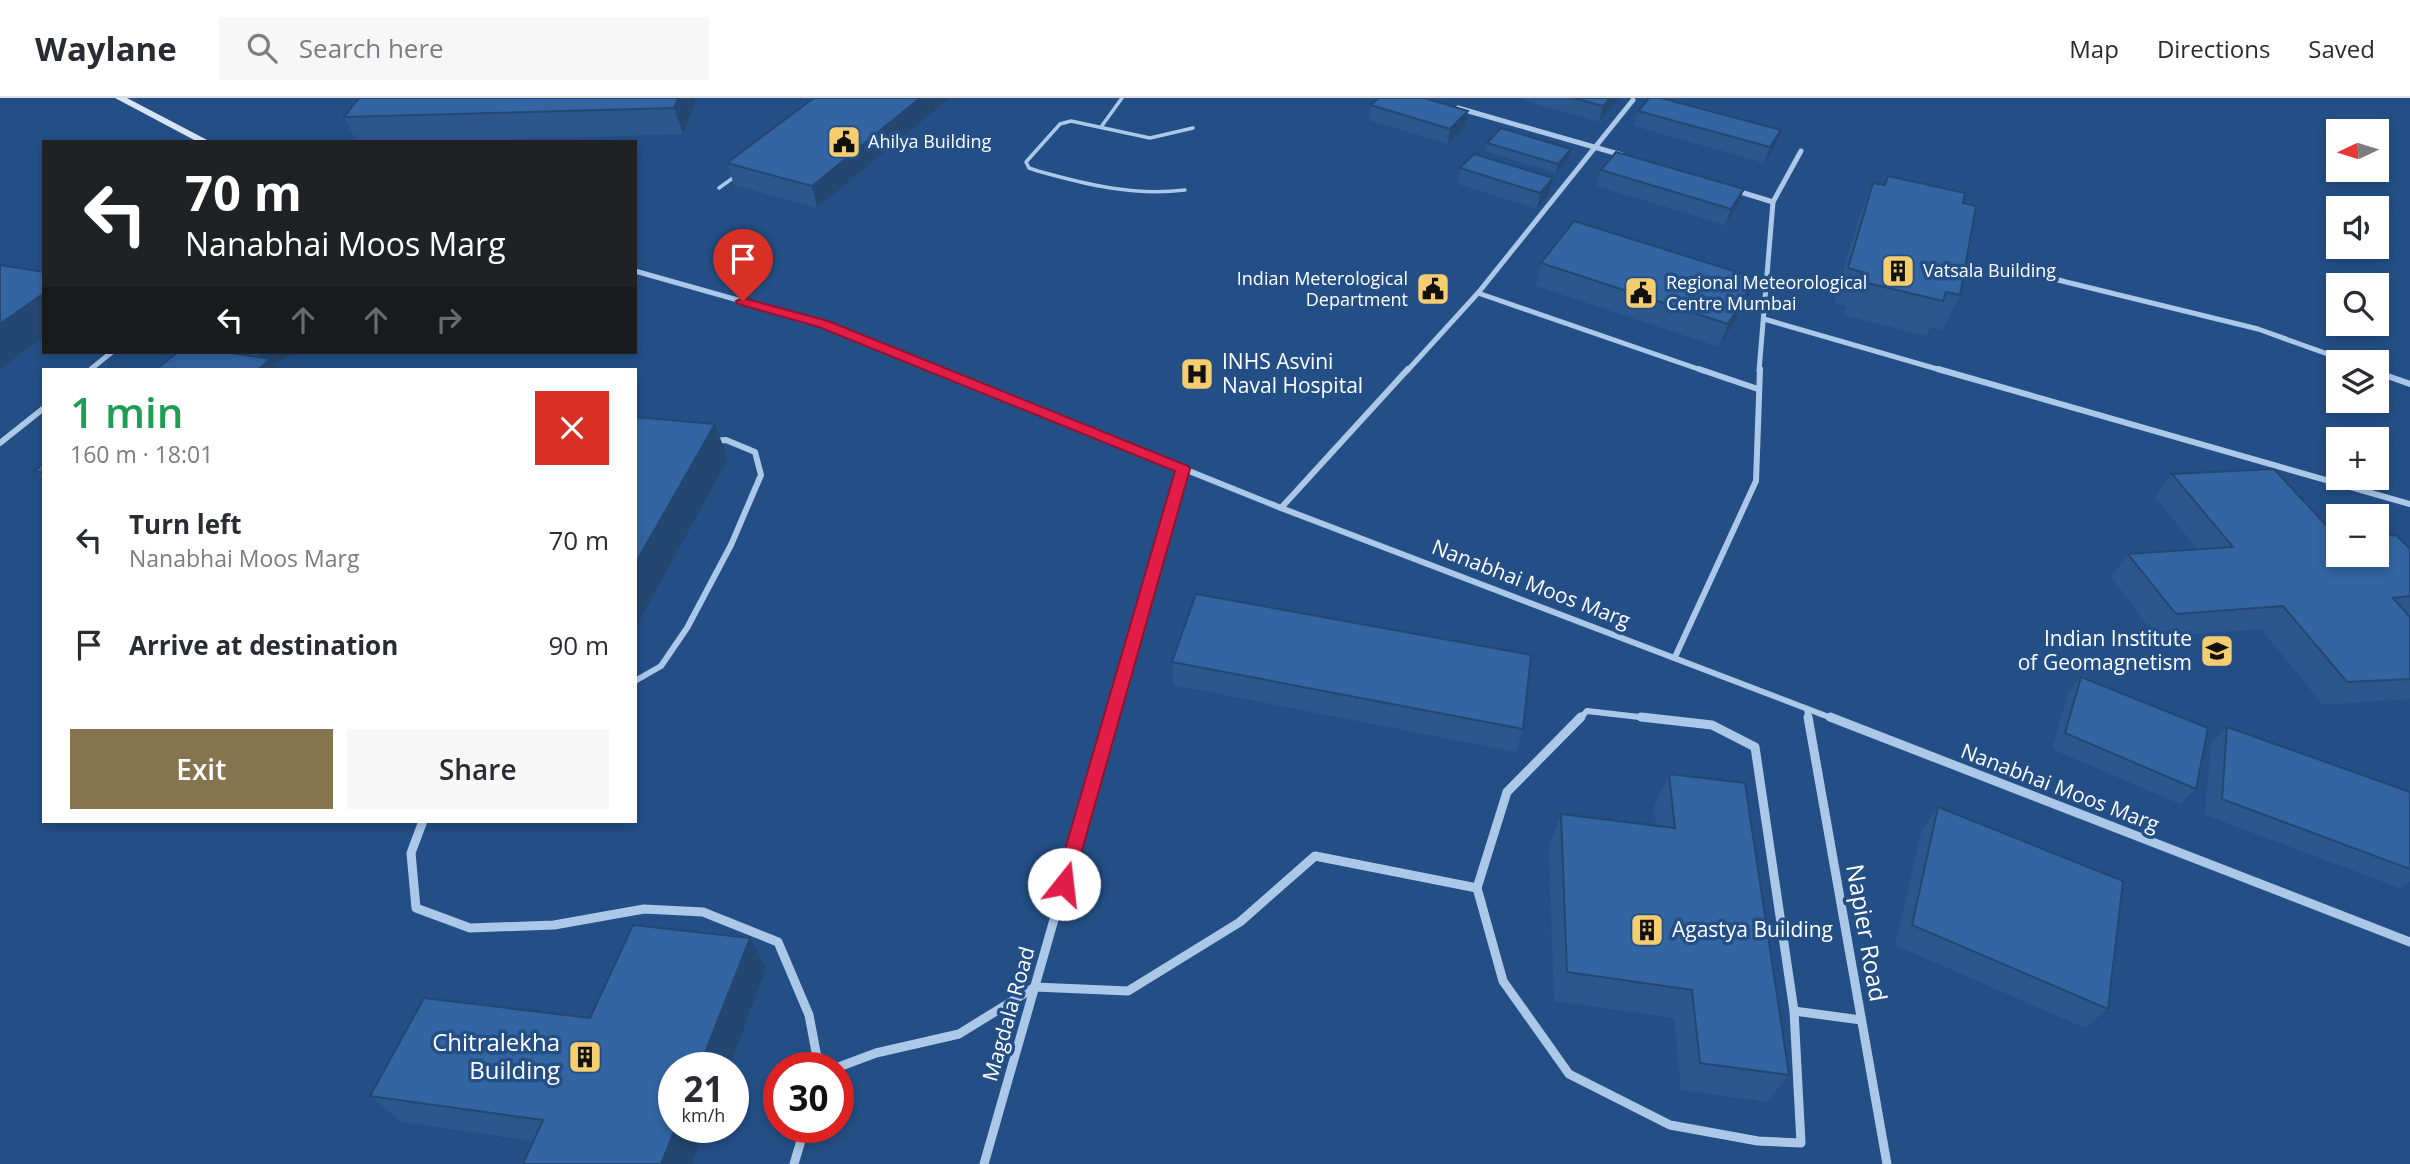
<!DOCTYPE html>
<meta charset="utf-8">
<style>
:root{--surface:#fff;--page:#f7f7f7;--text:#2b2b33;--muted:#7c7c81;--line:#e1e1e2;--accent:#85744e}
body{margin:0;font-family:"Open Sans",sans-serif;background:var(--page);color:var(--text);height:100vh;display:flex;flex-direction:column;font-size:26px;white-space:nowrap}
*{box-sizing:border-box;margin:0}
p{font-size:23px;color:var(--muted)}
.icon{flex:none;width:38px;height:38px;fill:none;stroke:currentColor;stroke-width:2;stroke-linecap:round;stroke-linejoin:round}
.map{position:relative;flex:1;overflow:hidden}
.side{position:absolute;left:42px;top:270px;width:595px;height:455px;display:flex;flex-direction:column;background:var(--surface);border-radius:0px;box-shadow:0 4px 10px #0003}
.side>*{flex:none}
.banner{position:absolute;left:42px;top:42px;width:595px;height:214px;border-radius:0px;box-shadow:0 4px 10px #0003;background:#202124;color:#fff;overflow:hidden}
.needle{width:46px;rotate:266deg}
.tools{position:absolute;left:2326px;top:21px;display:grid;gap:14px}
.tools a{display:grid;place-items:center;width:63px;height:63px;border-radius:0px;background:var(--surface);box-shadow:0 4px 10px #0003;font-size:35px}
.speed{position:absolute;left:658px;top:954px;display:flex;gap:14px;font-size:35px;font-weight:700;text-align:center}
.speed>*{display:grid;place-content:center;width:91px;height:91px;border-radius:50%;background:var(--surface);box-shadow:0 4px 10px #0003;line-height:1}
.speed small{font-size:18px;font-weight:400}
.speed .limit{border:10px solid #d22;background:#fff;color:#111}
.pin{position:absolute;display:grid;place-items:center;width:60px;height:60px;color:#fff;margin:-72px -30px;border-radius:50% 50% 50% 0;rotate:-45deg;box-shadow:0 0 7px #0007}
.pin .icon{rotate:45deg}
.me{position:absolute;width:77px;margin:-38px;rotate:16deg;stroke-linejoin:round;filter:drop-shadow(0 0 5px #0008)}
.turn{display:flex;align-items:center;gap:24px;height:147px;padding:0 28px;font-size:32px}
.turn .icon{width:91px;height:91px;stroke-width:2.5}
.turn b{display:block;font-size:49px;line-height:60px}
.lanes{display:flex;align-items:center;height:66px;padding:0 28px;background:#0003;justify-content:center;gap:35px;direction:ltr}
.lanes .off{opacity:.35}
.round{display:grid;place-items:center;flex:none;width:74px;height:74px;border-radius:0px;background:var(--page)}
.overview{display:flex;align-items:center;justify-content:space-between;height:119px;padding:0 28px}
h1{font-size:42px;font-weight:600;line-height:52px;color:#1e9e55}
.action{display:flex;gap:14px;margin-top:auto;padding:14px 28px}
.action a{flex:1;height:80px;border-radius:0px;background:var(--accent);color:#fff;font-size:28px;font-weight:600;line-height:80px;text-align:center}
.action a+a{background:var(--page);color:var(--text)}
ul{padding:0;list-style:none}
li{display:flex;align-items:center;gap:21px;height:105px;padding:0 28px}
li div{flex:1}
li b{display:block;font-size:26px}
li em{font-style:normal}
header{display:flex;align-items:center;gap:42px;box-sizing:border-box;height:98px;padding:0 35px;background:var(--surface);border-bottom:2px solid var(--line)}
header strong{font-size:33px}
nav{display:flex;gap:38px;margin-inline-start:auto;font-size:24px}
.search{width:490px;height:63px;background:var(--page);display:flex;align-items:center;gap:18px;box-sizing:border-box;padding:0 24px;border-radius:0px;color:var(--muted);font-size:26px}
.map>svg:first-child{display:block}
</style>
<header>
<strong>Waylane</strong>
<div class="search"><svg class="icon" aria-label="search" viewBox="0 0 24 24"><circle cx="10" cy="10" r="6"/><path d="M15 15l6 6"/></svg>Search here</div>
<nav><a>Map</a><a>Directions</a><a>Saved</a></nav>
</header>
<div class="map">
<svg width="2410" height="1066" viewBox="0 0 2410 1066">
<rect width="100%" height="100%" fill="#234f86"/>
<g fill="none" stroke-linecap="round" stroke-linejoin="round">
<!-- lane -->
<g stroke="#acc8e9" stroke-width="3.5">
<path d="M1101,29L1122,0"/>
<path d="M719,90L737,77"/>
<path d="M1185,92C1133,98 1088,87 1038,73L1029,70L1026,64L1060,26L1071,23L1150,40L1193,30"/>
</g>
<!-- street-far2 -->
<g stroke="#acc8e9" stroke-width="5">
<path d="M1458,10L1622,57"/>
<path d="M1734,92L1773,104"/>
<path d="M635,173L823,226L939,273"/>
<path d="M2054,181L2258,231L2350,264"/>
<path d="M1478,195L1704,273"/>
<path d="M1764,221L1944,273"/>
<path d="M91,271L112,254"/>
<path d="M1407,273L1478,195L1633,2"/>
<path d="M1759,273L1773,104L1801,53"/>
</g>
<!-- street-far1 -->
<g stroke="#acc8e9" stroke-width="6">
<path d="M935,271L1281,410L1834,621"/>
<path d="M1699,271L1758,291"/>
<path d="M1938,271L2410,406"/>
<path d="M2376,274L2410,286"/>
<path d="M0,345L44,310"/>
<path d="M1281,410L1408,271"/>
<path d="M1675,559L1756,383L1760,271"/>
<path d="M635,583L661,568L687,530L731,447L761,377L755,354L726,342L713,343"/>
<path d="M1807,611L1809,621"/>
<path d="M1111,621L1183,371"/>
<path d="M1579,621L1587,613L1657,621"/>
</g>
<!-- street -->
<g stroke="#acc8e9" stroke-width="9">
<path d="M1581,619L1507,694L1477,790L1503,883L1569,976L1670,1027L1758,1043L1801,1045L1794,913L1755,649L1712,627L1641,619"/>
<path d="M1808,619L1887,1066"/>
<path d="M1830,619L2410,844"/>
<path d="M423,723L411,755L416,810L470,830L554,827L644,811L703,814L778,844L809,917L819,970"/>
<path d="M1794,913L1861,922"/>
<path d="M836,970L876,955L959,936L1035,889L1128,893L1240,824L1315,758L1477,790"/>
<path d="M794,1066L805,1029"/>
<path d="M984,1066L1112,619"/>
</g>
<!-- secondary -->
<path fill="#d7e5f7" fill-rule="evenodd" d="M115,0H127L211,44H198Z"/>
</g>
<!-- wall -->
<g fill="#2c578c">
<path d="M697,0L683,36L442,44H357L344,19Z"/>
<path d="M814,0L817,110L734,87L727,65Z"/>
<path d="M1525,0H1618V2L1599,24L1525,3Z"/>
<path d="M1371,7L1465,28L1448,46L1369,22Z"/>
<path d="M1638,13L1775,48L1764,65L1634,28Z"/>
<path d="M1487,45L1569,59L1556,75L1485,53Z"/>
<path d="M1460,70L1553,80L1549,96L1537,111L1458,86Z"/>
<path d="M1601,72L1738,107L1725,127L1597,88Z"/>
<path d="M1888,78L1963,105L1960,197L1942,232L1931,229L1926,238L1844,217L1847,208L1834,205L1859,118L1873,85L1884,87Z"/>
<path d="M1541,165L1756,180L1747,203L1719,249L1536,188Z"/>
<path d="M178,254H294L274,267Z"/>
<path d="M44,365V383L34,373Z"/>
<path d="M2172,376L2338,440L2410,451V601L2323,607L2261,531L2156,539L2111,479L2128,456L2197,451L2155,399Z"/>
<path d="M1172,564L1523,631L1516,654L1173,587Z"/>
<path d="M2081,579L2196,691L2180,706L2052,651L2068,595Z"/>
<path d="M2227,629L2410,694V783L2400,790L2205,717L2211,645Z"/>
<path d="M1669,676L1789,977L1767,1004L1681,992L1674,920L1554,903L1549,748L1561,716L1656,728L1654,709Z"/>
<path d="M1938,709L2108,911L2085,930L1895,847L1922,731Z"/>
<path d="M750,840L766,870L674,1029H706L692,1066L402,1024L370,998L590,920Z"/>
</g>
<!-- shaded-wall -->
<g fill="#244772">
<path d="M678,0H697L683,36L674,10Z"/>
<path d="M920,0H950L817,110L812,88Z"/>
<path d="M1610,0H1618V2L1599,24L1603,8Z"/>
<path d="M1468,13L1465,28L1448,46L1450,31Z"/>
<path d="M1781,32L1775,48L1764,65L1770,49Z"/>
<path d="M1571,51L1569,59L1556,75L1558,66Z"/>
<path d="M1553,80L1549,96L1537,111L1540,95Z"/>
<path d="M1744,91L1738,107L1725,127L1731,111Z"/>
<path d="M1756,180L1747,203L1719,249L1728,226Z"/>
<path d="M44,195V239L0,271V226Z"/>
<path d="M257,254H294L274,267L277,271H259L265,266Z"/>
<path d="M715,326L728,361L635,531V466Z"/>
<path d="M750,840L766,870L729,970H699Z"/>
<path d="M676,1029H706L692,1066H661Z"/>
</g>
<!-- building -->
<g fill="#3365a3" stroke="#244772" stroke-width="2">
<path d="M359,0H678L674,10L344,19Z"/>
<path d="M814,0H920L812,88L727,65Z"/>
<path d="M1378,0H1424L1468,13L1450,31L1371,7Z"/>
<path d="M1574,0H1610L1603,8Z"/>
<path d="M1649,0H1661L1781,32L1770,49L1638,13Z"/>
<path d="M1501,30L1571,51L1558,66L1487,45Z"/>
<path d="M1616,54L1744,91L1731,111L1601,72Z"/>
<path d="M1474,56L1553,80L1540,95L1460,70Z"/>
<path d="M1888,78L1965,95L1963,105L1976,108L1960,197L1946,194L1943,203L1859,183L1862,174L1848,170L1873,85L1885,87Z"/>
<path d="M1574,123L1756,180L1728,226L1541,165Z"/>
<path d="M0,167L44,174V195L0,226Z"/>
<path d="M178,254H225L270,261L259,271H157Z"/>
<path d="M635,319L715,326L635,466Z"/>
<path d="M44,365V375L34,373Z"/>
<path d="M2274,371L2338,440V457H2376V438L2396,437L2410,451V498L2393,500L2410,519V581L2347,584L2283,508L2176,516L2128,456L2233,449L2172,376Z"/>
<path d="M1196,496L1531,557L1523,631L1172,564Z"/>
<path d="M2081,579L2208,630L2196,691L2065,635Z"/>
<path d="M2227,629L2410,694V771L2222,701Z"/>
<path d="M1669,676L1745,685L1789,977L1700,965L1692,892L1567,874L1561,716L1675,730Z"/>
<path d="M1938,709L2123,783L2108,911L1912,827Z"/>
<path d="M633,827L750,840L699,970H674V1029H676L661,1066H523L543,1022L370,998L424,900L590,920Z"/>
</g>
<!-- route -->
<path fill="#e11d48" stroke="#92132f" stroke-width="2" d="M743,200L828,223L1188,368L1190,371L1071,791L1064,794L1058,791L1055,786L1175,373L819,229L738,206L736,203Z"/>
<!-- icons -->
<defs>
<symbol id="civic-square" viewBox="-11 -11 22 22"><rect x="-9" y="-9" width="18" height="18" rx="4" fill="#f4cd6f" stroke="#234f86"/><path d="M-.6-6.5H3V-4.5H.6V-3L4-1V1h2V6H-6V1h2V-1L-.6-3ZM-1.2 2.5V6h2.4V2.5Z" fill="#111"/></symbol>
<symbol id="building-square" viewBox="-11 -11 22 22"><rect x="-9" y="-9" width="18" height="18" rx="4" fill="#f4cd6f" stroke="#234f86"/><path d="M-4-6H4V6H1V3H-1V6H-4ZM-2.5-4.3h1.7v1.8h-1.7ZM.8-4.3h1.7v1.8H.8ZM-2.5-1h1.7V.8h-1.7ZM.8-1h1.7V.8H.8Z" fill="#111"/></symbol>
<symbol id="hospital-square" viewBox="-11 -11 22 22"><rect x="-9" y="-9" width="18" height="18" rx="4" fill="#f4cd6f" stroke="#234f86"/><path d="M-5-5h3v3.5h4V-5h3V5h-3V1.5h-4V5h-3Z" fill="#111"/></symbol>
<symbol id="university-square" viewBox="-11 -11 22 22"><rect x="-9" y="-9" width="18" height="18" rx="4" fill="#f4cd6f" stroke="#234f86"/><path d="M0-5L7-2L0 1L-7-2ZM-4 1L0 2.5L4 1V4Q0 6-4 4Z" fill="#111"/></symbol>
</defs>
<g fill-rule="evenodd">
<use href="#civic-square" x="825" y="25" width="38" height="38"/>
<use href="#building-square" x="1879" y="154" width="38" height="38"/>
<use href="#civic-square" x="1414" y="172" width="38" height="38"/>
<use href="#civic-square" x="1622" y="176" width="38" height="38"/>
<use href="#hospital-square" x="1178" y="257" width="38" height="38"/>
<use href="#university-square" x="2198" y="534" width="38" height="38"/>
<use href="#building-square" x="1628" y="813" width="38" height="38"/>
<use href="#building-square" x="566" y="940" width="38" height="38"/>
</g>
<g text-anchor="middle" stroke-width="7" stroke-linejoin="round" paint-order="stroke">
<!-- far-poi labels -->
<g font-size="18" fill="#fff" stroke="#234f86" text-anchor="start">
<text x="868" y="50">Ahilya Building</text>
<text x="1923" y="179">Vatsala Building</text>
<text x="1408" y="187" text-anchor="end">Indian Meterological<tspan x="1408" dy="21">Department</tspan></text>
<text x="1666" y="191">Regional Meteorological<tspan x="1666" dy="21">Centre Mumbai</tspan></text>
</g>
<!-- poi labels -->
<g font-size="21" fill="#fff" stroke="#234f86" text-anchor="start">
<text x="1222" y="271">INHS Asvini<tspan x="1222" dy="24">Naval Hospital</tspan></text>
<text x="2192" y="548" text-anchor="end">Indian Institute<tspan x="2192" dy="24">of Geomagnetism</tspan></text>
<text x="1672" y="839">Agastya Building</text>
</g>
<!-- street labels -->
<g font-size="21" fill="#fff" stroke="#234f86">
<text transform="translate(1531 486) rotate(21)" y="7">Nanabhai Moos Marg</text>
<text transform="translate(2060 690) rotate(21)" y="7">Nanabhai Moos Marg</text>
<text transform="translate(1009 916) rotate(-74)" y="7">Magdala Road</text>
</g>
<!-- near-street labels -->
<g font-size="24" fill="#fff" stroke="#234f86">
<text transform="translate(1866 835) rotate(80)" y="8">Napier Road</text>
</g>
<!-- near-poi labels -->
<g font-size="24" fill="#fff" stroke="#234f86" text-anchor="end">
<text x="560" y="953">Chitralekha<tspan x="560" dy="28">Building</tspan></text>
</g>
</g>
</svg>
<div class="tools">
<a><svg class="needle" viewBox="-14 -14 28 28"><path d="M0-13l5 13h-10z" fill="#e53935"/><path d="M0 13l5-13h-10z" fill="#7c7c81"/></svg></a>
<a><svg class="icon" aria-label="sound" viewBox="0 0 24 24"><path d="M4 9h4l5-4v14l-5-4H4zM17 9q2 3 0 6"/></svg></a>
<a><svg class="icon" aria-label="search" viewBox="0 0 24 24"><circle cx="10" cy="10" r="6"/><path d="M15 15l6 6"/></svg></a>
<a><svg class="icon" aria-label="layers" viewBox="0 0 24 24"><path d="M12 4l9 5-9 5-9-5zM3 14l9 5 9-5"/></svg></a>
<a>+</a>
<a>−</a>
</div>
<div class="speed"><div>21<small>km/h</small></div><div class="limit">30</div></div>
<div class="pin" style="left:743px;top:203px;background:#d93025"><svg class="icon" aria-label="arrive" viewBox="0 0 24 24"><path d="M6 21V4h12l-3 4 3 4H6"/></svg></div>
<svg class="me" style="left:1064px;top:786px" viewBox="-20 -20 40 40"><circle r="19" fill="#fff"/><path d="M0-13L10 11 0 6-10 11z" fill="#e11d48"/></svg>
<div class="banner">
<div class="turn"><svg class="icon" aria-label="left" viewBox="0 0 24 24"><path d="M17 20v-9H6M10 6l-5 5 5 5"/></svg><div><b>70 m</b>Nanabhai Moos Marg</div></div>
<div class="lanes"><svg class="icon" aria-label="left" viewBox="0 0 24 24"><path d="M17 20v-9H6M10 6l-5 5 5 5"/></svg><svg class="icon off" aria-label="ahead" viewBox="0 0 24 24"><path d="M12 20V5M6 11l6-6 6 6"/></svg><svg class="icon off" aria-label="ahead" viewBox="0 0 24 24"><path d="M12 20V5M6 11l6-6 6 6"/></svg><svg class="icon off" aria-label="right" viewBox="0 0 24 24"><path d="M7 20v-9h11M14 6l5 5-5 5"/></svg></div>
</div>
<section class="side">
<div class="overview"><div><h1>1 min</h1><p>160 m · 18:01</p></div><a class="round" style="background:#d93025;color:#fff"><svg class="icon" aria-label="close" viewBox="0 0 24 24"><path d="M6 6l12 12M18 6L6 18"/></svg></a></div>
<ul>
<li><svg class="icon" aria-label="left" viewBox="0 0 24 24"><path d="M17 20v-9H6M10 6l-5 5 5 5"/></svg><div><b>Turn left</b><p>Nanabhai Moos Marg</p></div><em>70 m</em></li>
<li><svg class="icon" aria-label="arrive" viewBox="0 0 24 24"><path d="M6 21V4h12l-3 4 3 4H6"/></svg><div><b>Arrive at destination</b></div><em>90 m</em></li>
</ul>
<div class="action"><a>Exit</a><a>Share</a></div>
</section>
</div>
